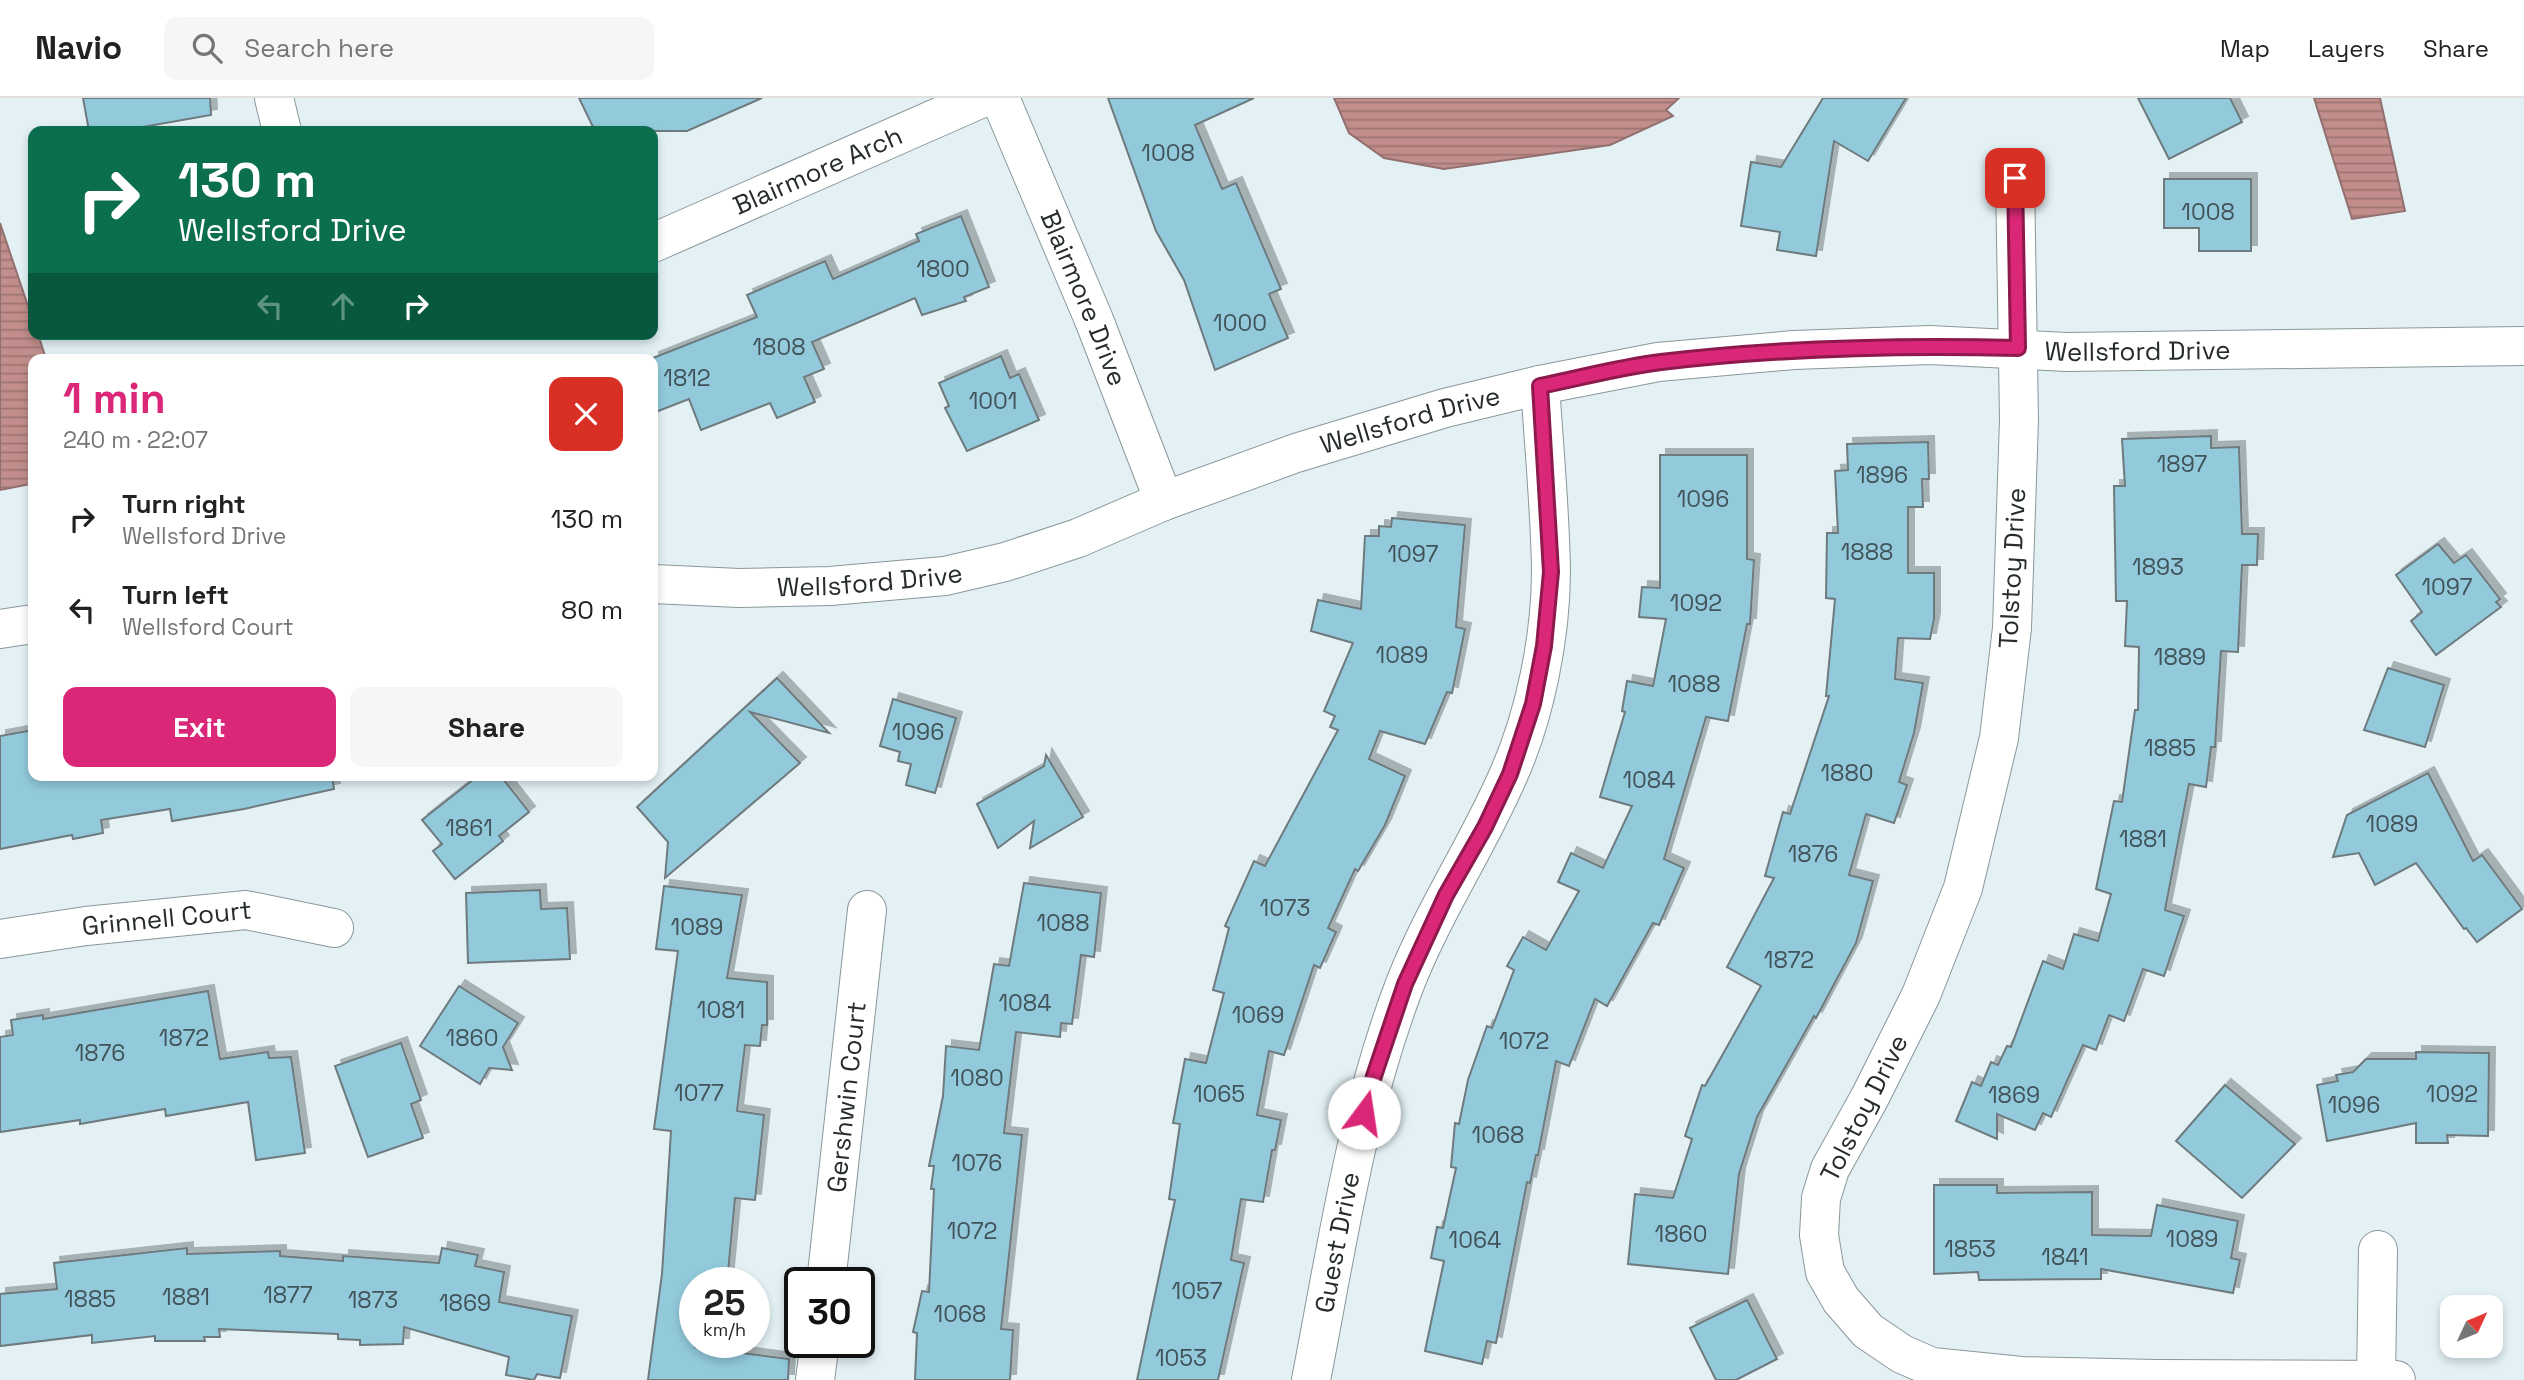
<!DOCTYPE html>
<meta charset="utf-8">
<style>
:root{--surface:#fff;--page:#f6f6f6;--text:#222;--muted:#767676;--line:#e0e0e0;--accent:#db2777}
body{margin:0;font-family:"Space Grotesk",sans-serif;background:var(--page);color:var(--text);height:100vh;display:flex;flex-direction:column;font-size:26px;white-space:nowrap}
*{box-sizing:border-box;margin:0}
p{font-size:23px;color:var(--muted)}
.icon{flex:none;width:38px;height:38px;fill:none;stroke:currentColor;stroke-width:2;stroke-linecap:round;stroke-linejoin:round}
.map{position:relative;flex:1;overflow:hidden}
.panel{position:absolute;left:28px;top:256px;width:630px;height:427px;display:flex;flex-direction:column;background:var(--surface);border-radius:14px;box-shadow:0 4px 10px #0003}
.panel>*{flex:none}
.banner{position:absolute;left:28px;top:28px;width:630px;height:214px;border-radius:14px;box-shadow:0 4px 10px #0003;background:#0b6e4f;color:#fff;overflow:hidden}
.needle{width:46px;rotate:46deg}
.controls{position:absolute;left:2440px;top:1197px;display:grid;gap:14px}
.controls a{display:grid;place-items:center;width:63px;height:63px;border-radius:14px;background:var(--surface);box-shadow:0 4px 10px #0003;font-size:35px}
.speed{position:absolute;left:679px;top:1169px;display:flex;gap:14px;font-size:35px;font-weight:700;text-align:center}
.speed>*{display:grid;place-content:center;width:91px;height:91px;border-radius:50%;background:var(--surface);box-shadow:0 4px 10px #0003;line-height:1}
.speed small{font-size:18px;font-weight:400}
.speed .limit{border:4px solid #111;border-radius:10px;background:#fff;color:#111}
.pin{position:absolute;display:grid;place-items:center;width:60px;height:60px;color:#fff;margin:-30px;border-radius:14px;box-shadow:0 4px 10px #0006}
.me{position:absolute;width:77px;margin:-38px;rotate:14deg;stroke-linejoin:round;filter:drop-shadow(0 0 5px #0008)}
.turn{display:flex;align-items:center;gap:24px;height:147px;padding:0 35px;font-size:32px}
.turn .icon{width:91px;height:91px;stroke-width:2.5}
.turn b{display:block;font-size:49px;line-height:60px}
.lanes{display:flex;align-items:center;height:66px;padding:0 35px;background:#0003;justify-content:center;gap:35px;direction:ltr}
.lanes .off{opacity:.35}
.round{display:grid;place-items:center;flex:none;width:74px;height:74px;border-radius:14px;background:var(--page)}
.head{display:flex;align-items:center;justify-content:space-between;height:119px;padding:0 35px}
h1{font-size:42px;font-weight:600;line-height:52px;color:var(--accent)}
.action{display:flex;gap:14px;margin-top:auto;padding:14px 35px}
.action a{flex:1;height:80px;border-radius:14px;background:var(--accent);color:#fff;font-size:28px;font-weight:600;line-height:80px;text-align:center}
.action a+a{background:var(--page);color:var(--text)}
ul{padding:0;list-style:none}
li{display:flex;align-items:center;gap:21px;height:91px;padding:0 35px}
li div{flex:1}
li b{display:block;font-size:26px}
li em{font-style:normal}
header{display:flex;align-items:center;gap:42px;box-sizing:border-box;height:98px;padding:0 35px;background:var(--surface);border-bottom:2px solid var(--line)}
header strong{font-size:33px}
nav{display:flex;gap:38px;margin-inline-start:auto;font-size:24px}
.search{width:490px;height:63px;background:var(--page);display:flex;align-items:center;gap:18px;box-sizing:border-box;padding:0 24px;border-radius:14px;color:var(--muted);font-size:26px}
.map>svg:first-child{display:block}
</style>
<header>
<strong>Navio</strong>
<div class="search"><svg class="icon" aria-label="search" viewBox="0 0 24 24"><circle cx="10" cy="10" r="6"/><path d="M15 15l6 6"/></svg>Search here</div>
<nav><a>Map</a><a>Layers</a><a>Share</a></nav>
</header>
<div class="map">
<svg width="2524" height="1282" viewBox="0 0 2524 1282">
<defs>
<pattern id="water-rules" width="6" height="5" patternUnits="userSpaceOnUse" patternTransform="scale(1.75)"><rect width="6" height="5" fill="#c18e8b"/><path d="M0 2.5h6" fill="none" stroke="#9d7472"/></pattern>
<filter id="shadow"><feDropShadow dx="6" dy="-6" stdDeviation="0" flood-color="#0004"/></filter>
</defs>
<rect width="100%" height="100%" fill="#e3f1f5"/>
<!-- water -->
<g fill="url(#water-rules)" stroke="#92706f" stroke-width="2">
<path d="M1334,0H1679L1666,12L1673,18L1610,47L1444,71L1384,60L1349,35Z"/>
<path d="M2314,0H2380L2405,113L2352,121Z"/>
<path d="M0,125L33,223V236H38L46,261H33V380L30,386L0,392Z"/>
</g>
<!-- building -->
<g fill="#92cadc" stroke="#6e7a7e" stroke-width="2" filter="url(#shadow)">
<path d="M83,0H210L211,17L120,33H89Z"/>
<path d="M579,0H762L687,33H595Z"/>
<path d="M1108,0H1254L1195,27L1222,91L1236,85L1281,191L1269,196L1288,240L1215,272L1184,182L1156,133Z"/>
<path d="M1823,0H1906L1868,63L1834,43L1816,158L1777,152L1780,134L1741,128L1751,64L1781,69Z"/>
<path d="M2138,0H2230L2242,24L2169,61Z"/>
<path d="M2164,81H2251V153H2199V130H2164Z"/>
<path d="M961,118L989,189L964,199L966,203L922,217L915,200L812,244L824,271L804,279L815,304L777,320L770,305L701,332L689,301L653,315V260L757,219L747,197L825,163L833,181L919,143L916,136Z"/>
<path d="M1001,258L1010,280L1019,276L1039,322L967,353L945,310L949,308L939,285Z"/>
<path d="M2211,338V350L2239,349L2242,436H2258L2257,467H2242L2238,554L2221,553L2215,649H2211L2206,689L2189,686L2165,812L2184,818L2164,878L2143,871L2124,923L2109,917L2096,952L2083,947L2051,1019L2043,1015L2035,1032L1997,1016V1041L1956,1023L1972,984L1981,988L1991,964L1998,967L2007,948L2011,949L2043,863L2063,871L2074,836L2098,843L2111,796L2096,791L2114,703L2122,704L2135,612H2138L2139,549L2125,548L2127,503H2116L2114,388H2125L2122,341Z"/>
<path d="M1928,344L1929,381H1922L1923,409H1908V475H1934V521L1930,541L1898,540L1895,581L1923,585L1914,635L1899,684L1907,687L1894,725L1866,716L1849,777L1873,783L1856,845L1816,920L1814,918L1757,1019L1739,1076L1728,1176L1628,1166L1635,1096L1673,1100L1692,1041L1685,1038L1702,987L1705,988L1761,888L1727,869L1774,780L1765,778L1783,714L1790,716L1829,598H1826L1835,501L1826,500L1827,435H1838L1835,373L1848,372L1847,346Z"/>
<path d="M1660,357H1747V461L1754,462L1750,526H1747L1728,623L1706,619L1664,761L1684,770L1659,827L1653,825L1607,908L1595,901L1569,968L1556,963L1538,1057H1536L1530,1085L1527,1084L1496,1245L1487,1243L1482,1266L1425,1253L1444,1163L1431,1160L1437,1129L1443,1130L1456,1070L1451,1069L1455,1025L1459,1026L1468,982L1487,928L1492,930L1514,872L1507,868L1523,839L1546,852L1579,793L1558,784L1571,755L1603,770L1632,708L1600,699L1625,614L1622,613L1627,583L1653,588L1666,521L1639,519L1642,489L1660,490Z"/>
<path d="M1392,420L1465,427L1456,529L1465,531L1452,595L1447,594L1425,646L1380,633L1369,661L1405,678L1385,727L1358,773L1355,771L1328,830L1336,834L1320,870L1314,867L1284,957L1269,953L1257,1017L1281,1022L1275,1052H1272L1263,1104L1241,1101L1231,1162L1244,1165L1218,1282H1137L1175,1102L1169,1101L1180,1026L1173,1025L1185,961L1206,965L1224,895L1213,892L1229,830L1225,828L1254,763L1265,768L1338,632L1330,629L1335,618L1324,613L1353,545L1311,533L1318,502L1361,511L1365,438H1379V428L1391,429Z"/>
<path d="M2438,446L2454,465L2466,457L2500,501L2496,504L2501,509L2436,557L2411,523L2422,514L2396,477Z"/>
<path d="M2388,570L2444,587L2425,649L2364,632Z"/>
<path d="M777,580L829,635L750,614L800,665L665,780L668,744L637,709Z"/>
<path d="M893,601L956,620L935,695L906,687L911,666L898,663L900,654L880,648Z"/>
<path d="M33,632V677H332L334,691L244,711L172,723L170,711L101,722L103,735L73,741L72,737L0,751V638Z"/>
<path d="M1046,657L1083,719L1030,750L1034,723L998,750L977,706L1044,668Z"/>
<path d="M2428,675L2473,763L2482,757L2522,811L2477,844L2466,830L2464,831L2416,765L2375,787L2359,755L2333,759L2347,717Z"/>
<path d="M479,677H500L529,714L499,738L503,743L455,781L433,753L442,746L422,722Z"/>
<path d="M1024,785L1101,795L1094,859L1081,857L1072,926L1061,925L1060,939L1016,934L1004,1035L1022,1037L1001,1231L1013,1232L1010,1282H915L917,1235L913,1234L922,1193L929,1194L934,1091H931L934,1068H929L943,998L946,948L979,952L994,866L1009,868Z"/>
<path d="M664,788L742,797L727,880L767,884V927H762L760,948L745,947L737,1013L764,1017L755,1102L735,1100L727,1185H695V1249L789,1261L788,1282H648L662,1176L671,1033L654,1031L678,853L656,851Z"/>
<path d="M540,792L541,811L567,810L570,861L468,865L466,795Z"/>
<path d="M459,888L518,925L503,949L512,972L489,970L480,986L420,948Z"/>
<path d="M208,893L220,961L268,954L269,960L291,959L305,1055L256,1062L248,1004L166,1018L165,1011L80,1026V1022L0,1034V939L13,937L11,922L43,917V921Z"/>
<path d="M401,945L421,1002L411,1006L423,1040L368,1059L335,968Z"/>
<path d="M2416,954L2489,955L2488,1038L2447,1037L2448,1045H2416V1025L2327,1043L2317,987L2338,983L2336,977L2353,974L2366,961H2416Z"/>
<path d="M2225,987L2295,1046L2242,1100L2176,1043Z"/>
<path d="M1934,1087H1997V1095L2092,1094V1137L2151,1138L2157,1107L2238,1123L2231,1160L2240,1162L2233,1195L2101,1171V1181L1979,1182L1978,1174L1934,1176Z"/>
<path d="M187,1150V1156L280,1153V1158L343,1163V1158L439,1165L442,1150L478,1157L475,1168L504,1174L499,1204L572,1218L560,1280L537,1276L534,1282L506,1277L509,1259L404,1229L403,1246L360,1247V1242L338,1241V1236L219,1231L220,1239H204L205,1243H155V1238L92,1245V1237L0,1248V1196L57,1191L54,1165Z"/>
<path d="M1747,1202L1777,1261L1736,1282H1716L1690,1230Z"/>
</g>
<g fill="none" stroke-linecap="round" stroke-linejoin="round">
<defs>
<g id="street">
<path d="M274,0L282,33"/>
<path id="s1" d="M1000,0L1094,222L1164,403"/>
<path d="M2015,80L2019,322L2012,530L1999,640L1963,790L1921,897L1870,999L1830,1071L1821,1100L1819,1137L1825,1174L1841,1202L1868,1233L1902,1256L1932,1269L2021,1278L2156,1281L2396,1282"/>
<path id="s2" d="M653,145L982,0"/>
<path id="s3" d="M653,486L739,490L830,488L945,478L1005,464L1078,440L1164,403L1296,355L1445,310L1540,287L1658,264L1794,252L1930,247L2067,254L2524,248"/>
<path d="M0,531L33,526"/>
<path id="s4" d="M0,841L86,828L246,812L334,830"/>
<path id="s5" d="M826,1185L867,812"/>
<path d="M815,1282L820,1244"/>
<path id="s6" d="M1311,1282C1337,1149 1356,1013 1405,886C1433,814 1477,749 1508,678C1535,618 1551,539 1551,472C1550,411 1544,349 1540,287"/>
<path d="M2376,1282L2378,1152"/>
</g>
</defs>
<!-- street casing -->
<use href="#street" stroke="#8a979b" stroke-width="40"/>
<!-- street -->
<use href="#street" stroke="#fff" stroke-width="38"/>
</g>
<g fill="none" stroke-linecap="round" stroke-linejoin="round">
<defs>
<path id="route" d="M1364,1015L1374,978L1405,886L1446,797L1485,729L1510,676L1533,606L1544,548L1551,474L1540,288C1580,280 1620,269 1661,264C1779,250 1898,247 2018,250L2015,80"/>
</defs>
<!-- route casing -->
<use href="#route" stroke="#8e194d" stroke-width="18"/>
<!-- route -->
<use href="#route" stroke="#db2777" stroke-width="12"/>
</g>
<g text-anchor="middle" stroke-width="5" stroke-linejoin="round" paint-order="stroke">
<!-- number labels -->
<g font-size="23" fill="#415359">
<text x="1168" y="63">1008</text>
<text x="2208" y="122">1008</text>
<text x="943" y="179">1800</text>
<text x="1240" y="233">1000</text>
<text x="779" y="257">1808</text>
<text x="687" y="288">1812</text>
<text x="993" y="311">1001</text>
<text x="2182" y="374">1897</text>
<text x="1882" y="385">1896</text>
<text x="1703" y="409">1096</text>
<text x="1867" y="462">1888</text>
<text x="1413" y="464">1097</text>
<text x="2158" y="477">1893</text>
<text x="2447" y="497">1097</text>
<text x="1696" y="513">1092</text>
<text x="1402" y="565">1089</text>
<text x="2180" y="567">1889</text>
<text x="1694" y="594">1088</text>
<text x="918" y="642">1096</text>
<text x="2170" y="658">1885</text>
<text x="1847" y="683">1880</text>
<text x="1649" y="690">1084</text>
<text x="2392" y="734">1089</text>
<text x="469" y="738">1861</text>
<text x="2143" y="749">1881</text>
<text x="1813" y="764">1876</text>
<text x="1285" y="818">1073</text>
<text x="1063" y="833">1088</text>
<text x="697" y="837">1089</text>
<text x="1789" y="870">1872</text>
<text x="1025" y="913">1084</text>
<text x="721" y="920">1081</text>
<text x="1258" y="925">1069</text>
<text x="184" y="948">1872</text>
<text x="472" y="948">1860</text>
<text x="1524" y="951">1072</text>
<text x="100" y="963">1876</text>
<text x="977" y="988">1080</text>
<text x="699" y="1003">1077</text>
<text x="1219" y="1004">1065</text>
<text x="2452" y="1004">1092</text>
<text x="2014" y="1005">1869</text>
<text x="2354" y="1015">1096</text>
<text x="1498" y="1045">1068</text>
<text x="977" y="1073">1076</text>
<text x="972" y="1141">1072</text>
<text x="1681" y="1144">1860</text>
<text x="2192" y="1149">1089</text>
<text x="1475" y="1150">1064</text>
<text x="1970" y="1159">1853</text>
<text x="2065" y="1167">1841</text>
<text x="1197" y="1201">1057</text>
<text x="288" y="1205">1877</text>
<text x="186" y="1207">1881</text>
<text x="90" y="1209">1885</text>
<text x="373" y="1210">1873</text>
<text x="465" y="1213">1869</text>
<text x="960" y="1224">1068</text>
<text x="1181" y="1268">1053</text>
</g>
<!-- street labels -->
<g font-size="26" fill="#262b2d" stroke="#fff">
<text dy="9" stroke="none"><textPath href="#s2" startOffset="180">Blairmore Arch</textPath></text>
<text dy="9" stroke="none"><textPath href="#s1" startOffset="217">Blairmore Drive</textPath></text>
<text dy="9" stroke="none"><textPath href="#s3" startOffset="1519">Wellsford Drive</textPath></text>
<text dy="9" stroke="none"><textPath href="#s3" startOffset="784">Wellsford Drive</textPath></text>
<text transform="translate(2012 470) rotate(-87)" y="9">Tolstoy Drive</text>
<text dy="9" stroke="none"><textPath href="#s3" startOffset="217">Wellsford Drive</textPath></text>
<text dy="9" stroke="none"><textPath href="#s4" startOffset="168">Grinnell Court</textPath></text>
<text dy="9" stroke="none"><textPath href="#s5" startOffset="187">Gershwin Court</textPath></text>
<text transform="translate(1864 1010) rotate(-63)" y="9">Tolstoy Drive</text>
<text dy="9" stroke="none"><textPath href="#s6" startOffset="140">Guest Drive</textPath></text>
</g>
</g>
</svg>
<div class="controls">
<a><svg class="needle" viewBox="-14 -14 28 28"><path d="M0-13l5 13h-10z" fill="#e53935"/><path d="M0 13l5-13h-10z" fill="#767676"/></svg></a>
</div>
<div class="speed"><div>25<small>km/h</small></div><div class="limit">30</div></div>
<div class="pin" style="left:2015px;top:80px;background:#d93025"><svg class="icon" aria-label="arrive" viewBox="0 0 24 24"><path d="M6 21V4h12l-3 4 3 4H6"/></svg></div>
<svg class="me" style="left:1364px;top:1015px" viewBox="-20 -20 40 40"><circle r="19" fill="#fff"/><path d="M0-13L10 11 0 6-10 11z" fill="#db2777"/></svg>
<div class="banner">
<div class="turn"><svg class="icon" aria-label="right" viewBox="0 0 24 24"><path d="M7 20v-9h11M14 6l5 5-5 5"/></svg><div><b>130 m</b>Wellsford Drive</div></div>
<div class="lanes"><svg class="icon off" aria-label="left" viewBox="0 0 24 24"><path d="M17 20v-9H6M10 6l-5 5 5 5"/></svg><svg class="icon off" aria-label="ahead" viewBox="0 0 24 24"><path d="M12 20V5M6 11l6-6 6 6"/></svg><svg class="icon" aria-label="right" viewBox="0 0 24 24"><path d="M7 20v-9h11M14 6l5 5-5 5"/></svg></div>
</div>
<section class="panel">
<div class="head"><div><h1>1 min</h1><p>240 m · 22:07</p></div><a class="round" style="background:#d93025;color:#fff"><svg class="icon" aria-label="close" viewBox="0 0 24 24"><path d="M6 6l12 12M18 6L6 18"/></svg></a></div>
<ul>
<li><svg class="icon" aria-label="right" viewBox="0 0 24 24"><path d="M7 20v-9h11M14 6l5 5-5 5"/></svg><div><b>Turn right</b><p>Wellsford Drive</p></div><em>130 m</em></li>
<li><svg class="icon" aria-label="left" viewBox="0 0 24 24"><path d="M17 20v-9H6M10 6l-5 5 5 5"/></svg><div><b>Turn left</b><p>Wellsford Court</p></div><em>80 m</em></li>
</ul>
<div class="action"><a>Exit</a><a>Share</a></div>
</section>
</div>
